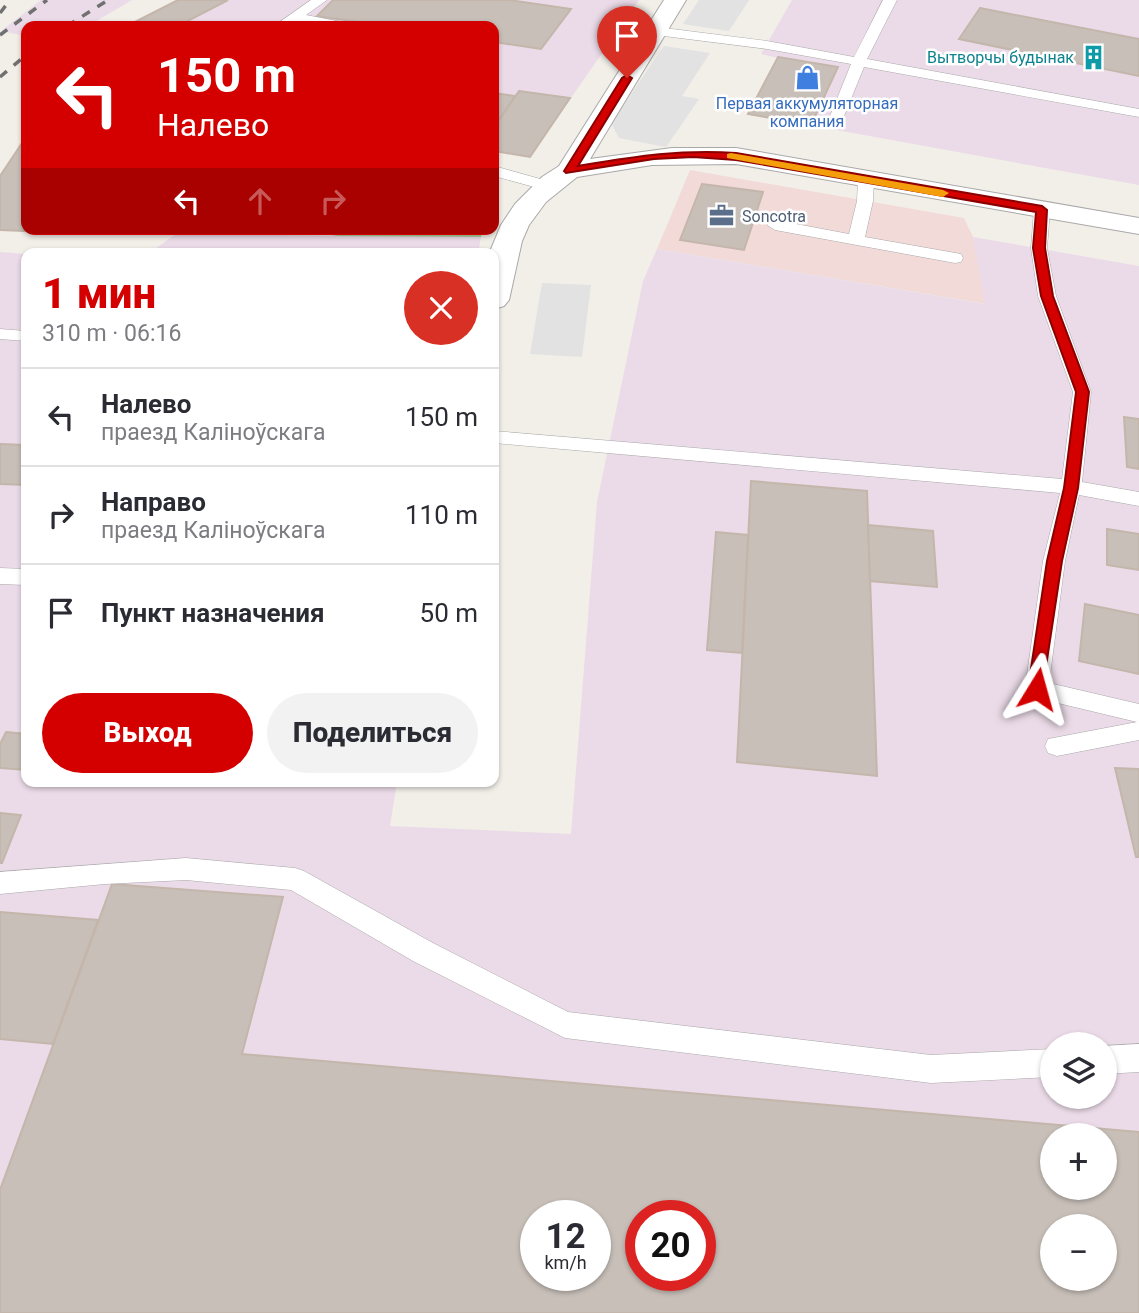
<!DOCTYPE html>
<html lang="ru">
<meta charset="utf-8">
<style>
:root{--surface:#fff;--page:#f2f2f3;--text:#2b2b33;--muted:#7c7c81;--line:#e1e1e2;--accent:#d40000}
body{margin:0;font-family:Roboto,sans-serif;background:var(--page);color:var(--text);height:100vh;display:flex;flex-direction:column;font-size:26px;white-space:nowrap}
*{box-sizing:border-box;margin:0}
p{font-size:23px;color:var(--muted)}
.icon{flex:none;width:38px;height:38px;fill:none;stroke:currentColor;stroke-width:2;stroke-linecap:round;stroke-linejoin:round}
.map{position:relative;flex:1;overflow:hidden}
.details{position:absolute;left:21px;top:248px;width:478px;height:539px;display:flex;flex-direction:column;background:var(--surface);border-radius:14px;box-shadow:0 2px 5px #0004}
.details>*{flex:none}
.banner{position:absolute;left:21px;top:21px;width:478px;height:214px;border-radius:14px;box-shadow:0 2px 5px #0004;background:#d40000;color:#fff;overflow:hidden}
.fabs{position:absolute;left:1040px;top:1032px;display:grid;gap:14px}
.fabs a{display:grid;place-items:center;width:77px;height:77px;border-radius:50%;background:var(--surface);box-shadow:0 2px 5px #0004;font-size:35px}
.speed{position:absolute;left:520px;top:1200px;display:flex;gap:14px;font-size:35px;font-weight:700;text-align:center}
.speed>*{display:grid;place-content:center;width:91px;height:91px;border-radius:50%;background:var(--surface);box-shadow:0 2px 5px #0004;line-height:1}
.speed small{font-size:18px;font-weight:400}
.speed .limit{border:10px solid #d22;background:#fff;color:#111}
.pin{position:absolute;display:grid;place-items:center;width:60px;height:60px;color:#fff;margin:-72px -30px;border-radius:50% 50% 50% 0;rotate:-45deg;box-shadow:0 0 7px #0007}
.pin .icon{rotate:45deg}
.me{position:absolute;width:77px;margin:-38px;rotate:8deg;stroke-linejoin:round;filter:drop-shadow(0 0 5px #0008)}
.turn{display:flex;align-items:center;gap:24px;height:147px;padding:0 21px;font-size:32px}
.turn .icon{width:91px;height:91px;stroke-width:2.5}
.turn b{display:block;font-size:49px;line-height:60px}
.lanes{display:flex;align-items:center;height:66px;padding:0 21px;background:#0003;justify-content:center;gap:35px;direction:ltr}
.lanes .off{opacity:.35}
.round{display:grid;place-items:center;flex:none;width:74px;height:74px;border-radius:37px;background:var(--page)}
.summary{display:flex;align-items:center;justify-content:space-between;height:119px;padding:0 21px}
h1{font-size:42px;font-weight:800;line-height:52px;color:var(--accent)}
.button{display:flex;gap:14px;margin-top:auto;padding:14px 21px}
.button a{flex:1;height:80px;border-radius:42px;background:var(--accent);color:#fff;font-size:28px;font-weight:800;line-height:80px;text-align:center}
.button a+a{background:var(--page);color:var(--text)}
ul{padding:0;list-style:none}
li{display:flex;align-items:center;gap:21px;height:98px;padding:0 21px;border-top:2px solid var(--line)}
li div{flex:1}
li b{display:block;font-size:26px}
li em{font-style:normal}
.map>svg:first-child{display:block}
</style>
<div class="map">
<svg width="1139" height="1313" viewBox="0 0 1139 1313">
<rect width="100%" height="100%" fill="#f2efe9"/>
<!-- commercial -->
<path fill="#f2dad9" d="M690,170L964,218L973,237L986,304L657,249Z"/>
<!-- industrial -->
<g fill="#ebdbe8" fill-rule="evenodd">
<path d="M41,0H132L88,26H26V36L1,31Z"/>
<path d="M178,0H639L530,157L494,151V26H127Z"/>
<path d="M792,0H1139V185L748,114L778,58L761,54Z"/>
<path d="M177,233L338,236L481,237L478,254H148Z"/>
<path d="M973,237L1139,266V1313H0V252L26,254V782H397L390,826L571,834L597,502L643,281L657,249L985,304ZM1052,1045H1104V1097H1052ZM1052,1136H1104V1188H1052ZM536,1216H595V1276H536ZM640,1216H700V1276H640ZM1052,1227H1104V1279H1052Z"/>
</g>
<!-- forest -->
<path fill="#add19e" d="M289,229H483L481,237L338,236Z"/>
<!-- parking -->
<g fill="#e2e2e2">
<path d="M699,0H749L729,31L683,24Z"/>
<path d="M664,46L710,53L682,96L699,99L666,147L619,138L611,123Z"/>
<path d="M542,283L591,285L582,357L530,354Z"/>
</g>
<!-- building -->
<g fill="#c7bfb8" stroke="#c4b6ab" stroke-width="2" fill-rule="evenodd">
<path d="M178,0H228L178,26H127Z"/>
<path d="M333,0H509L571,9L541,49L494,42V26H386L317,16Z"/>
<path d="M980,8L1139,39V76L959,39Z"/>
<path d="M778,57L838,67L811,125L748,114Z"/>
<path d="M519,91L570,98L530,157L494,151V127Z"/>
<path d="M494,93L515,96L494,127Z"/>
<path d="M22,143H26V229H50L48,232L0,230V176Z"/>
<path d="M702,184L763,192L744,250L680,240Z"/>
<path d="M1124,417L1139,419V469L1127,467Z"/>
<path d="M0,444L26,445V485L0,484Z"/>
<path d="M751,481L867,491L877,776L737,762Z"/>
<path d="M868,525L933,531L937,587L870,581Z"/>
<path d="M1107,529L1139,534V570L1107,565Z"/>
<path d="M716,532L748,535L742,653L707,650Z"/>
<path d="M1085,604L1139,615V674L1079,661Z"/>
<path d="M6,732L26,734V770L0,768V744Z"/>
<path d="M1115,768L1139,769V857H1136Z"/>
<path d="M0,813L21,815L2,863H0Z"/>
<path d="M112,884L283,897L242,1054L1139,1132V1313H0V1190ZM1052,1136H1104V1188H1052ZM536,1216H595V1276H536ZM640,1216H700V1276H640ZM1052,1227H1104V1279H1052Z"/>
<path d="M0,912L98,920L53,1044L0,1039Z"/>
</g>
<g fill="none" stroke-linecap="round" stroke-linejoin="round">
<defs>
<g id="lane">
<path d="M311,0H327L306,15L347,23L349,26H322L297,21L290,26H274Z"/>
<path d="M883,0H897L867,59L1139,109V117L864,67L842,121L835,125L828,121L851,64L767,49L656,35L649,31L656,27L767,41L854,57Z"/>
<path d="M494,166L551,182L553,185L545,190L494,176Z"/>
<path d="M866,175L874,180L873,201L865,237L961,254L963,258L961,262L955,263L775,230L767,225L775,220L849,234L857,201L858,180Z"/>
<path d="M1042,205L1050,210L1047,248L1056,296L1091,392L1082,482L1139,492V506L1079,495L1065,561L1049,683L1139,704V740L1057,756L1048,753L1045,746L1048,739L1137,722L1037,698L1029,695L1025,689L1043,561L1060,493L494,443V431L1062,479L1073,392L1038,296L1031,248L1034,210Z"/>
<path d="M0,329L26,331V341L0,339Z"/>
<path d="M0,568L26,569V585L0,584Z"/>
<path d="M186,858L295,868L304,871L433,943L568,1012L931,1055L1052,1049V1077L931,1083L565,1038L413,961L291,890L186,880L105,884L0,894V872Z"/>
<path d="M1139,1044V1072L1104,1074V1046Z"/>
</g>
<path id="street" d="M664,0H686L590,159L672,148H736L1139,218V234L736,164L652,165L577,177L546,202L529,225L522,241L509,300L504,306L494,309V254H489L501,225L515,204L542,177L559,166Z"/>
</defs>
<!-- lane casing -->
<use href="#lane" stroke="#a9a9a9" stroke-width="1"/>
<!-- street casing -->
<use href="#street" stroke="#a9a9a9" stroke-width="2"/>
<!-- lane -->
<use href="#lane" fill="#fff" fill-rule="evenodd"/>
<!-- street -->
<use href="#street" fill="#fff" fill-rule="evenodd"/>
<!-- rail -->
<g stroke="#707070" stroke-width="3.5" stroke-dasharray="9 9" stroke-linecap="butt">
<path d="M0,13L10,0"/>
<path d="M67,26L108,0"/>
<path d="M0,35L47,0"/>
<path d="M0,77L26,55"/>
</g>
</g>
<!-- route -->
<path fill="#d40000" stroke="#8a0000" stroke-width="2" d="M627,75L632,78L578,166C633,157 679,149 736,153L1042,206L1047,210L1045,248L1053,296L1089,392L1078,488L1062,561L1042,693L1037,695L1028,689L1047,561L1064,488L1076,392L1041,296L1033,248L1036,212L736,160L693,157L654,159L566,173L564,171L622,78Z"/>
<!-- slow -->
<path fill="#f59e0b" d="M731,153L943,190L949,193L943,197L727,158V154Z"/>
<!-- icons -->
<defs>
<symbol id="building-bare" viewBox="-9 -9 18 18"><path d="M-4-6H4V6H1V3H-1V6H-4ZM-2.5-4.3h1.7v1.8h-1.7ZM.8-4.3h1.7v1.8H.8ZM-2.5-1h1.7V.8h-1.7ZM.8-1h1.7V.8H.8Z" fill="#0f9aa8" stroke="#fff" stroke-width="2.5" paint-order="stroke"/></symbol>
<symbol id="shop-bare" viewBox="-9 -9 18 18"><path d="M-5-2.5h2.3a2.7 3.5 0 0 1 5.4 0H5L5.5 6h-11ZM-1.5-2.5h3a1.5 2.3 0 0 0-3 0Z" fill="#3f7fe0" stroke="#fff" stroke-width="2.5" paint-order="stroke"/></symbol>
<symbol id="office-bare" viewBox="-9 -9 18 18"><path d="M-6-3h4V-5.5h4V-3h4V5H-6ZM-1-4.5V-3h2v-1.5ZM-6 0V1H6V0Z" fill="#5c6f8a" stroke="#fff" stroke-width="2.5" paint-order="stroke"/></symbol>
</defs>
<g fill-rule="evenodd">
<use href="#building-bare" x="1076" y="40" width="35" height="35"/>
<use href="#shop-bare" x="790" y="60" width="35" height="35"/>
<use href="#office-bare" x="704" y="198" width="35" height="35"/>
</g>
<g text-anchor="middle" stroke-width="5" stroke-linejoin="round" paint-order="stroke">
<!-- far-culture labels -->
<g font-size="16" fill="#0d838f" stroke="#fff" text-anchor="end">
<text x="1074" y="63">Вытворчы будынак</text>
</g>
<!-- far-shop labels -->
<g font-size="16" fill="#366cbe" stroke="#fff">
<text x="807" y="109">Первая аккумуляторная<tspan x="807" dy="18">компания</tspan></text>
</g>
<!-- far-service labels -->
<g font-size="16" fill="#4e5e75" stroke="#fff" text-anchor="start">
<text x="742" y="222">Soncotra</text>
</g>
</g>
</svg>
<div class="fabs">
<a><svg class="icon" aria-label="layers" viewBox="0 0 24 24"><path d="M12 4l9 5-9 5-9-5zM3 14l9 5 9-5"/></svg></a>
<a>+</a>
<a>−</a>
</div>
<div class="speed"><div>12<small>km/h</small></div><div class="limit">20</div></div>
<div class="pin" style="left:627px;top:78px;background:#d93025"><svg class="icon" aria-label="arrive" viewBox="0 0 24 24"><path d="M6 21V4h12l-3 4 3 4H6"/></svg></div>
<svg class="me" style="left:1037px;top:689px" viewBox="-20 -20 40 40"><path d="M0-17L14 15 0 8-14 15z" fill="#d40000" stroke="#fff" stroke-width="4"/></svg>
<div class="banner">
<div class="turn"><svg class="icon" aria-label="left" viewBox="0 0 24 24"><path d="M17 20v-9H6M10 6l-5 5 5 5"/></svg><div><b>150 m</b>Налево</div></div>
<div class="lanes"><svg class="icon" aria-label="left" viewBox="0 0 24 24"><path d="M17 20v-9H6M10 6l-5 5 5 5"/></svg><svg class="icon off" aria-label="ahead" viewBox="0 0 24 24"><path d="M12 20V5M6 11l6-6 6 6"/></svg><svg class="icon off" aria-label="right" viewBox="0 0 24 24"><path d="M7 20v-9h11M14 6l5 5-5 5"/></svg></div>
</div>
<section class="details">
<div class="summary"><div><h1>1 мин</h1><p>310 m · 06:16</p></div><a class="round" style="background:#d93025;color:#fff"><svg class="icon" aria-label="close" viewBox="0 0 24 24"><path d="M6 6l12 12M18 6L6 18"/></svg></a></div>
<ul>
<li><svg class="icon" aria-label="left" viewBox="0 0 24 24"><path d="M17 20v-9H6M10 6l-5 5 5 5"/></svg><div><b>Налево</b><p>праезд Каліноўскага</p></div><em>150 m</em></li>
<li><svg class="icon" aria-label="right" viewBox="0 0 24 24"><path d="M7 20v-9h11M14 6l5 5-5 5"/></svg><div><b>Направо</b><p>праезд Каліноўскага</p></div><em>110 m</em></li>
<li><svg class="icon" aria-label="arrive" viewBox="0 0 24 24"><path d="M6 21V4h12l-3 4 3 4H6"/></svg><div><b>Пункт назначения</b></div><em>50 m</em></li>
</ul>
<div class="button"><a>Выход</a><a>Поделиться</a></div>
</section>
</div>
